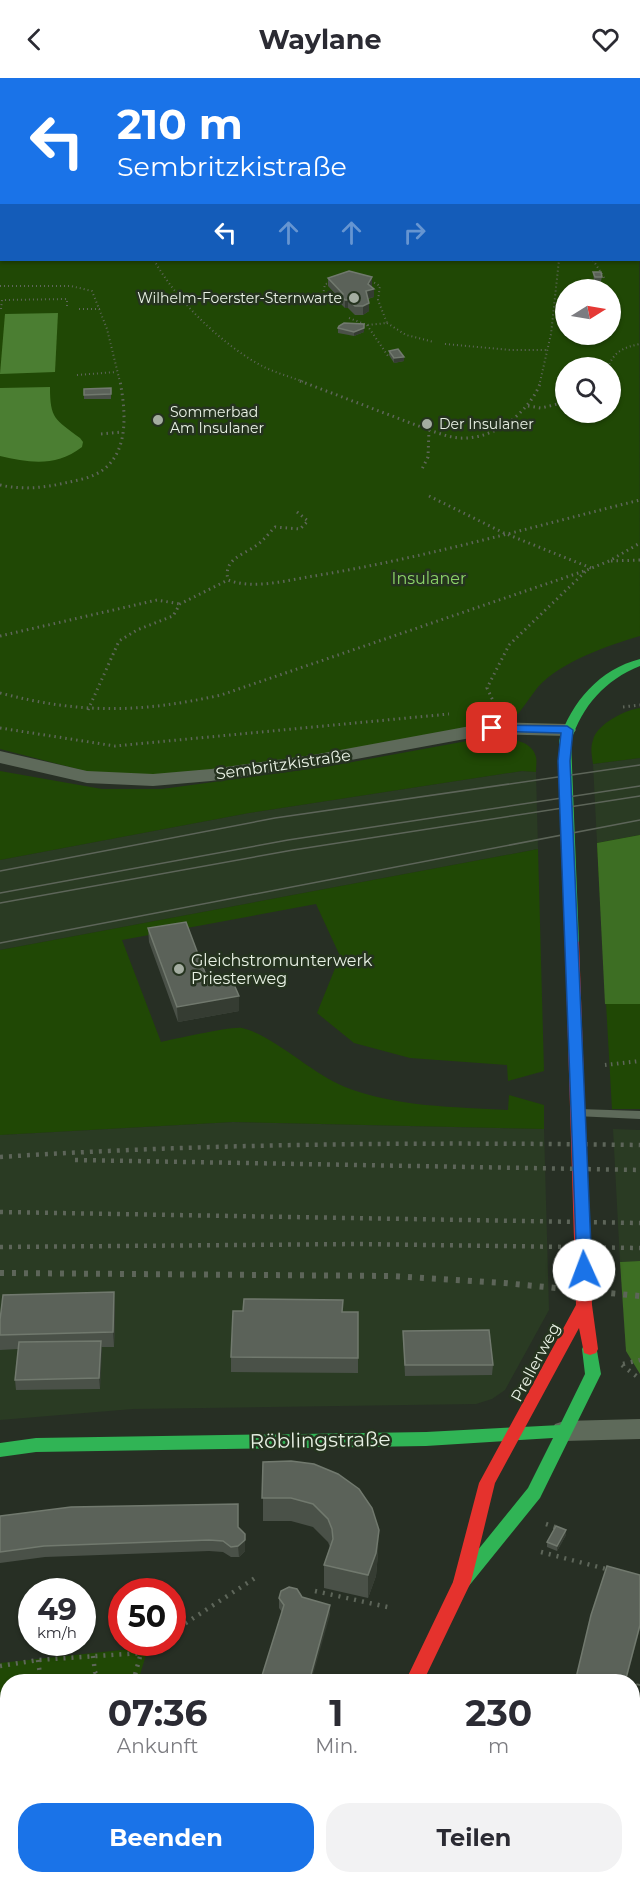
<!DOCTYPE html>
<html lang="de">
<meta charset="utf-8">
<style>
:root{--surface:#fff;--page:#f2f2f3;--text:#2b2b33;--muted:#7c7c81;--accent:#1a73e8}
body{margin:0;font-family:Montserrat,sans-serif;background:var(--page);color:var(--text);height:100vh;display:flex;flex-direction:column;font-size:22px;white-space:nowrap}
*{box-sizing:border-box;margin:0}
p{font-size:20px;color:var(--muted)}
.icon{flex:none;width:33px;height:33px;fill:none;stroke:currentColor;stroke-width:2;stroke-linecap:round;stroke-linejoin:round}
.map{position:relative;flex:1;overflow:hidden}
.details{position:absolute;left:0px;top:1596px;width:640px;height:210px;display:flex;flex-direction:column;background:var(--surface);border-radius:24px 24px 0 0;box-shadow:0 2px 4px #0004}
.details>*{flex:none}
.top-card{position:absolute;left:0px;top:0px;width:640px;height:183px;box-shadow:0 2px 4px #0004;background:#1a73e8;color:#fff;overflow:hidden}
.needle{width:39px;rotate:79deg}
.tools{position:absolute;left:555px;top:201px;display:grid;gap:12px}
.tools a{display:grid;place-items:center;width:66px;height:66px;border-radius:50%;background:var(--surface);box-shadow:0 2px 4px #0004;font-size:30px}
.speed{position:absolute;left:18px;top:1500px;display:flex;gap:12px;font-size:30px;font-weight:700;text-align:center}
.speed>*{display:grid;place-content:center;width:78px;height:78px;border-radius:50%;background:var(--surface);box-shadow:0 2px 4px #0004;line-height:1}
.speed small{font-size:15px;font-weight:400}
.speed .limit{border:9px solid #d22;background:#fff;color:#111}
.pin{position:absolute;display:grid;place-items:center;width:51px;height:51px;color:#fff;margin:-26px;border-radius:12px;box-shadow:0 3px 9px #0006}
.me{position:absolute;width:66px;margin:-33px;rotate:358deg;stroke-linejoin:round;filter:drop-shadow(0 0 4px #0008)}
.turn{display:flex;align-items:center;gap:21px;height:126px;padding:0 18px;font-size:27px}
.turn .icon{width:78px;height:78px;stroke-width:2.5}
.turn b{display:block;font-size:42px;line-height:51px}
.lanes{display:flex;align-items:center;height:57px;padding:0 18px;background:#0003;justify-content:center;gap:30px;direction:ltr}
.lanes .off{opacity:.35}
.eta{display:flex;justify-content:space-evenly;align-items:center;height:102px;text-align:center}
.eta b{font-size:36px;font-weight:700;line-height:42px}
.cta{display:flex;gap:12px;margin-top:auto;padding:12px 18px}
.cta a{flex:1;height:69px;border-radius:24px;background:var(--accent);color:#fff;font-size:24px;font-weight:700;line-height:69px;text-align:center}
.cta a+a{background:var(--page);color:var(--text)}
header{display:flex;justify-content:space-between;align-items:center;height:78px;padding:0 18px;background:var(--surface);font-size:27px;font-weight:700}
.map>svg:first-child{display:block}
</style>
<header><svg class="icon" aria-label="back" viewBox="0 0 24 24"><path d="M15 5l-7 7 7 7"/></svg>Waylane<svg class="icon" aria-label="heart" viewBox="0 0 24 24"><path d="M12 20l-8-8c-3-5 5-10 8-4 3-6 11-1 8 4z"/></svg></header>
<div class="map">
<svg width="640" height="1806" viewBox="0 0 640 1806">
<rect width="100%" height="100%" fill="#272f24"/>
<!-- built -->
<g fill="#2a3b23">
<path d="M640,680V757L597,765L593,686Z"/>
<path d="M522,693L536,694L538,771L0,872V782L249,735Z"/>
<path d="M233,1044L544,1051L549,1232L505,1312L492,1321L476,1326L133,1331L0,1342V1057Z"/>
<path d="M613,1051L640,1052V1183L620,1184Z"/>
</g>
<!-- green -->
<g fill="#204805" fill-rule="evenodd">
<path d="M0,0H597L598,1L2,2L0,64Z"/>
<path d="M639,46L640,558C609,567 560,584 538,609C531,618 525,627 518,636L492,640V645L311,678L227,690L155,697L89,694L0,671V114L2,182H639ZM566,212H610V256H566ZM566,290H610V334H566Z"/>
<path d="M640,630V680L593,686C592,678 590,670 593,662C597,646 625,632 640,630Z"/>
<path d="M478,661C494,660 531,657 536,679C537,683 536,689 536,694L522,693L249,735L0,782V693L102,711H162L325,689Z"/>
<path d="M640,757V1031H612L597,765Z"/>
<path d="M538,771L544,993L508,1003L507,987L410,980L354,965L317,935L340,878L316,826L122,862L161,964C175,961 232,948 242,950C273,957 312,996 345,1009C395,1029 455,1029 508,1032L509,1017L544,1027V1051L233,1044L0,1057V872Z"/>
<path d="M140,1570L146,1577L138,1603L8,1604L7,1690L0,1682V1585Z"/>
<path d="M640,1626V1806H612L613,1799L633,1798V1657Z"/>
</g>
<!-- forest -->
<g fill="#3d6e23">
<path d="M640,757V926H605L597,765Z"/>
<path d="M640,1183V1296L626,1273L620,1184Z"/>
</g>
<!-- water -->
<g fill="#4b7e32">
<path d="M58,235L55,294L0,296L5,236Z"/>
<path d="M50,309C50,341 55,341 80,360L83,364L82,369C56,389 30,385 0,378V310Z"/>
</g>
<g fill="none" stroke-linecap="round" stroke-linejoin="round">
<!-- path-far3 -->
<g stroke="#5e665a" stroke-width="2" stroke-dasharray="1 3" stroke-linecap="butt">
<path d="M508,0L510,2"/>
<path d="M0,1L29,0"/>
<path d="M572,2L592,0"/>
<path d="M0,131L2,129"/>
<path d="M154,182C176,222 223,268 264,289C276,295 291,299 304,304"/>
<path d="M593,182L605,201"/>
<path d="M0,208H71L92,213L107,251L120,304"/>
<path d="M323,217L325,206L331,205"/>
<path d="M1,231L2,222L67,221V229"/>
<path d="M79,231H101"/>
<path d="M349,240L367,247L387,245L378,222L380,208L368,201"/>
<path d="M387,245L406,257L434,264"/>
<path d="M367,247L388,278"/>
<path d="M445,266L511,272H548"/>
<path d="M608,290C613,274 624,269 640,266"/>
<path d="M77,297L116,294"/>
<path d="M540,304L551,256L559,182"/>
</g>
<!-- path-far2 -->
<g stroke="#5e665a" stroke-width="3" stroke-dasharray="1.5 4" stroke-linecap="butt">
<path d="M300,303L429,352L428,379L421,393"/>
<path d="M528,328L541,330L566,324"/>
<path d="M429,352C441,356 453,361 466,360C498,359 531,332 541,303"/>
<path d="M101,356L122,354"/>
<path d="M0,407C22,412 43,410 65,405C78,402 93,400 104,391C130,371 125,330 120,303"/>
<path d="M429,418L504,455L591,490"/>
<path d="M297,434L308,443L300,451L275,449C269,455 264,462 257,467C243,477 223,481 228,502C254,512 287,502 314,498C424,480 532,449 640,422"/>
<path d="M611,483L640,482"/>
<path d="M0,558L157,522L180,526"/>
<path d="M0,615C81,636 140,635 221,617L587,492L609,483L640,465"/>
<path d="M623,629L640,627"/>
<path d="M497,631L487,610L509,567L586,493"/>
<path d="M88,632L119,563L137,552L173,538L180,526L228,502"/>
<path d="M0,650L115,668L449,636"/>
</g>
<!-- path-far1 -->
<path stroke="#5e665a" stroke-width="4" stroke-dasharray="1.5 4.5" stroke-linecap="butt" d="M605,987L640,983"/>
<!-- path -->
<g stroke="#5e665a" stroke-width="4.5" stroke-dasharray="2 6" stroke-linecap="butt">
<path d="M623,1286L640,1282"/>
<path d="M622,1287L640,1301"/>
<path d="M546,1446L555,1449"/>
<path d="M541,1474L610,1492"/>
<path d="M315,1513L392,1530"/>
<path d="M172,1554L255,1500"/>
<path d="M93,1578L95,1594L102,1604"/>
<path d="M38,1582L41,1604"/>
<path d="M0,1588L38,1582L141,1575"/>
<path d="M133,1604L141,1575L157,1564"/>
<path d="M633,1631L640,1600"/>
<path d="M262,1802L286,1806"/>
<path d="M606,1806L607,1798"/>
</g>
<!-- lane -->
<path fill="#5e6a5a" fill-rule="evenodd" d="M579,1031L640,1033V1041L575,1038L573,1035Z"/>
<!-- street -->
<g fill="#5e6a5a" fill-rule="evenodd">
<path d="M492,644L567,646L573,648L576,652L573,656L567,658L492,656L313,689L211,703L153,708L87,705L0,685V673L87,693L153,696L211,691L313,677Z"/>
<path d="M640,1341V1361L564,1363L555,1360L551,1353L555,1346L564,1343Z"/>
<path d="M0,1688L8,1691V1721L0,1718Z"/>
<path d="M61,1798H91L90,1806H60Z"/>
</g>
<!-- fast -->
<g fill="#30b455" fill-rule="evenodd">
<path d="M640,581V588C605,602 582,628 571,663L579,864L572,868L565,864L559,663C571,624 600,591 640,581Z"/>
<path d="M590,1265L596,1267L601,1296L540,1420L468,1509L462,1511L456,1509L453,1504L456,1499L528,1410L553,1360L426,1368L36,1374L0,1379V1365L36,1360L426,1354L560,1347L585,1296L582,1271L584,1267Z"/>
</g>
<!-- slow -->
<rect fill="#ff9f0a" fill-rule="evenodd" x="639" y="17" width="1" height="5"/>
<!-- jam -->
<g fill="#e5322d" fill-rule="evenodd">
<path d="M617,0H625V2H618Z"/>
<rect x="0" y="71" width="2" height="4"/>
<path d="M572,860L579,864L592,1227L598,1271L596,1275L590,1277L584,1275L579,1250L495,1405L471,1504L423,1604H405L453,1504L479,1405L576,1227L565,864Z"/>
<path d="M347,1798H367L366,1806H346Z"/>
</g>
<!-- tram -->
<g stroke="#5d6559" stroke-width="1.5">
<path d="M0,793L275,740L640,687"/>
<path d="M0,815L288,762L640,708"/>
<path d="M0,825L293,772L640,718"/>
<path d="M0,865L640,742"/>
</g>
<!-- rail-far1 -->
<g stroke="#5d6559" stroke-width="4.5" stroke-dasharray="3 6" stroke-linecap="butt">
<path d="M0,1079C213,1065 426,1064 640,1067"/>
<path d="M75,1082L640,1092"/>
<path d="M0,1134L640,1145"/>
<path d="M0,1169L357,1166L640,1170"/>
</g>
<!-- rail -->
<path stroke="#5d6559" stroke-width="6" stroke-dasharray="4 8" stroke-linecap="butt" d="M0,1195L391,1198L504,1205L640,1218"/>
</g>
<!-- wall -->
<g fill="#4a5148">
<path d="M593,194L602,199L601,203H594Z"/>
<path d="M328,200L372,208L371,209L374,211V219L368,221L369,233L363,237H355L348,230H345L340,225V221L328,208Z"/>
<path d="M338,250L364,254L354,258L338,255Z"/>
<path d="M389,273L404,283L394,285L389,277Z"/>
<path d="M111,310V321H84V317Z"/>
<path d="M148,850L210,908L239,933L178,944L149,864Z"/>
<path d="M115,1229L114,1269H101L100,1311L16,1312L15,1302L18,1271L0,1272V1242Z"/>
<path d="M358,1234V1295L231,1294V1279Z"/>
<path d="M403,1253L493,1287L492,1297L405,1298Z"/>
<path d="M263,1384L378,1475L376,1498L368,1520L324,1510V1487L330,1469L328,1464L313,1449L291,1443H263Z"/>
<path d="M0,1438L238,1449L245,1473L239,1479H231L223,1474L209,1473L45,1479L0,1485Z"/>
<path d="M566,1457L557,1473L547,1469V1464Z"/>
<path d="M302,1519L330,1527V1537L282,1534L279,1530V1520Z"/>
</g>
<!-- shaded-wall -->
<g fill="#353c32">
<path d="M231,0V2H214V1Z"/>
<rect x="324" y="0" width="13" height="2"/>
<path d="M372,199V208L369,212L374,211V219L366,221L368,206Z"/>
<rect x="345" y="222" width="3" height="8"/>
<path d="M369,225V233L363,237V228Z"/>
<path d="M364,250V254L354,258V254Z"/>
<path d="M404,279V283L394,285V280Z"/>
<path d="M239,918V933L178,944L177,929Z"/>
<path d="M114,1214L115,1229L114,1269L113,1254Z"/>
<path d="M101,1263L102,1273L100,1311L99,1300Z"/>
<path d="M379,1452L378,1475L376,1498L368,1520V1497Z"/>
<path d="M566,1452V1457L557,1473V1468Z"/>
<path d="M245,1456V1473L239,1479L238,1468Z"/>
<path d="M330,1527V1537L311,1604H309Z"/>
<path d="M640,1547V1551L626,1604H625Z"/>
<path d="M55,1798H56L57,1806H47Z"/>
<path d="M261,1798H263L262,1806H260Z"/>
</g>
<!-- building -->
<g fill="#5b6259" stroke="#71796e" stroke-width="1.5">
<path d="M189,0H204L205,2H190Z"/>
<path d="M271,0H285L286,2H272Z"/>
<rect x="0" y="103" width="2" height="9"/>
<path d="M349,193L372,199L368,206L374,211L366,213L369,225L363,228H355L348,222H345L340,217L343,216L328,200Z"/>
<path d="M593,194H601L602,199H595Z"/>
<path d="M344,245L364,246V250L354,254L338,250L339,248Z"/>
<path d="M398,271L404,279L394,280L389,273Z"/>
<path d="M111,310V316L84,317V311Z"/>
<path d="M186,844L210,908L233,904L239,918L177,929L148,850Z"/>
<path d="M114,1214L113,1254L0,1257V1242L3,1217Z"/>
<path d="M244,1221L343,1222L342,1234H358V1280L231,1279L233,1233H243Z"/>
<path d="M489,1252L493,1287H405L403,1253Z"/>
<path d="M101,1263L99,1300L15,1302L19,1264Z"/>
<path d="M291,1383L314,1386L338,1396L359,1411L372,1430L379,1452L376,1475L368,1497L324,1487L333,1461L332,1451L328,1441L313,1426L291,1420H262L263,1384Z"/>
<path d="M238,1426V1449L245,1456V1462L238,1468L231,1469L223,1463L209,1462L44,1468L0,1474V1438L71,1429Z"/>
<path d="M556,1448L566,1452L557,1468L547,1464Z"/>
<path d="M607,1488L640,1497V1547L625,1604H575L591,1537Z"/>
<path d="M289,1509L297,1511L302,1519L330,1527L309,1604H260L284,1527L279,1520L281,1513Z"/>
<path d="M0,1719L8,1727V1798H55L47,1806H0V1800L4,1797L0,1793Z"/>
<path d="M209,1798H261L260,1806H207Z"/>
<path d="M543,1798H594V1806H542Z"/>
</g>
<!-- route -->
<path fill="#1a73e8" stroke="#114b97" stroke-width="1.5" d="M492,647L567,648L573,652L570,683L592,1192L590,1197H579L577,1192L558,683L561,655L488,653L486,650Z"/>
<!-- markers -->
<g fill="#a4ada1" stroke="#25331f" stroke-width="2">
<circle cx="354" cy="220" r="6"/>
<circle cx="158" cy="342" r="6"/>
<circle cx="427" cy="346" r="6"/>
<circle cx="179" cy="891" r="6"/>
</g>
<g text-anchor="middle" stroke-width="5" stroke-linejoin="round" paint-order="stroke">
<!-- far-poi labels -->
<g font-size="14" fill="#e8f1e4" stroke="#25331f" text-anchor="start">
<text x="342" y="225" text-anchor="end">Wilhelm-Foerster-Sternwarte</text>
<text x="170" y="339">Sommerbad<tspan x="170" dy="16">Am Insulaner</tspan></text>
<text x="439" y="351">Der Insulaner</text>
</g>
<!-- park labels -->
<g font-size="16" fill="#8cd569" stroke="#25331f">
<text x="429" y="506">Insulaner</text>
</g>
<!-- street labels -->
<g font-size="16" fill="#e8f1e4" stroke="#25331f">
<text transform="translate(283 686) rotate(-8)" y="6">Sembritzkistraße</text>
<text transform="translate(535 1284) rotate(-62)" y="6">Prellerweg</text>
</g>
<!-- poi labels -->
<g font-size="16" fill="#e8f1e4" stroke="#25331f" text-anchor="start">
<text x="191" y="888">Gleichstromunterwerk<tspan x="191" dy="18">Priesterweg</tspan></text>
</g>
<!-- near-street labels -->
<g font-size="20" fill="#e8f1e4" stroke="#25331f">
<text transform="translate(320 1362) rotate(-1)" y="7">Röblingstraße</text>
</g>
</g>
</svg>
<div class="tools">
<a><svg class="needle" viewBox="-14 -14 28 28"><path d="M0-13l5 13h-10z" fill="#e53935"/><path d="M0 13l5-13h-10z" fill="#7c7c81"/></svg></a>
<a><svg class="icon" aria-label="search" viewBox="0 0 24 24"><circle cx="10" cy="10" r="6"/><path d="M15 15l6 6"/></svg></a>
</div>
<div class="speed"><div>49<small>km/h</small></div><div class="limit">50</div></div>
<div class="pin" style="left:492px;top:650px;background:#d93025"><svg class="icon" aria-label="arrive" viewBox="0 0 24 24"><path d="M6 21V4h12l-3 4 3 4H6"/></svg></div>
<svg class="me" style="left:584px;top:1192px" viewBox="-20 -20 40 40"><circle r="19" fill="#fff"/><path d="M0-13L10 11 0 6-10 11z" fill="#1a73e8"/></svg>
<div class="top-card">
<div class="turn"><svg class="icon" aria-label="left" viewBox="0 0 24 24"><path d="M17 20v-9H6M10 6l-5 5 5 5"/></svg><div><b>210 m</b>Sembritzkistraße</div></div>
<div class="lanes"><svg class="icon" aria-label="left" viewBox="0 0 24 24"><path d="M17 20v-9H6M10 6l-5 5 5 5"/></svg><svg class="icon off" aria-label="ahead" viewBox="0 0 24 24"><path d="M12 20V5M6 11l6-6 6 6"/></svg><svg class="icon off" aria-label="ahead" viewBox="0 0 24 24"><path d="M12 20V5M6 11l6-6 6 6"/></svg><svg class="icon off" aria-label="right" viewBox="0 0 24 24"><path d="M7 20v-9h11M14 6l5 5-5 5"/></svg></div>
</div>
<section class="details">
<div class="eta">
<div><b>07:36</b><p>Ankunft</p></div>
<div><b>1</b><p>Min.</p></div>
<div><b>230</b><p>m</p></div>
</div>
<div class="cta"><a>Beenden</a><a>Teilen</a></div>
</section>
</div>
